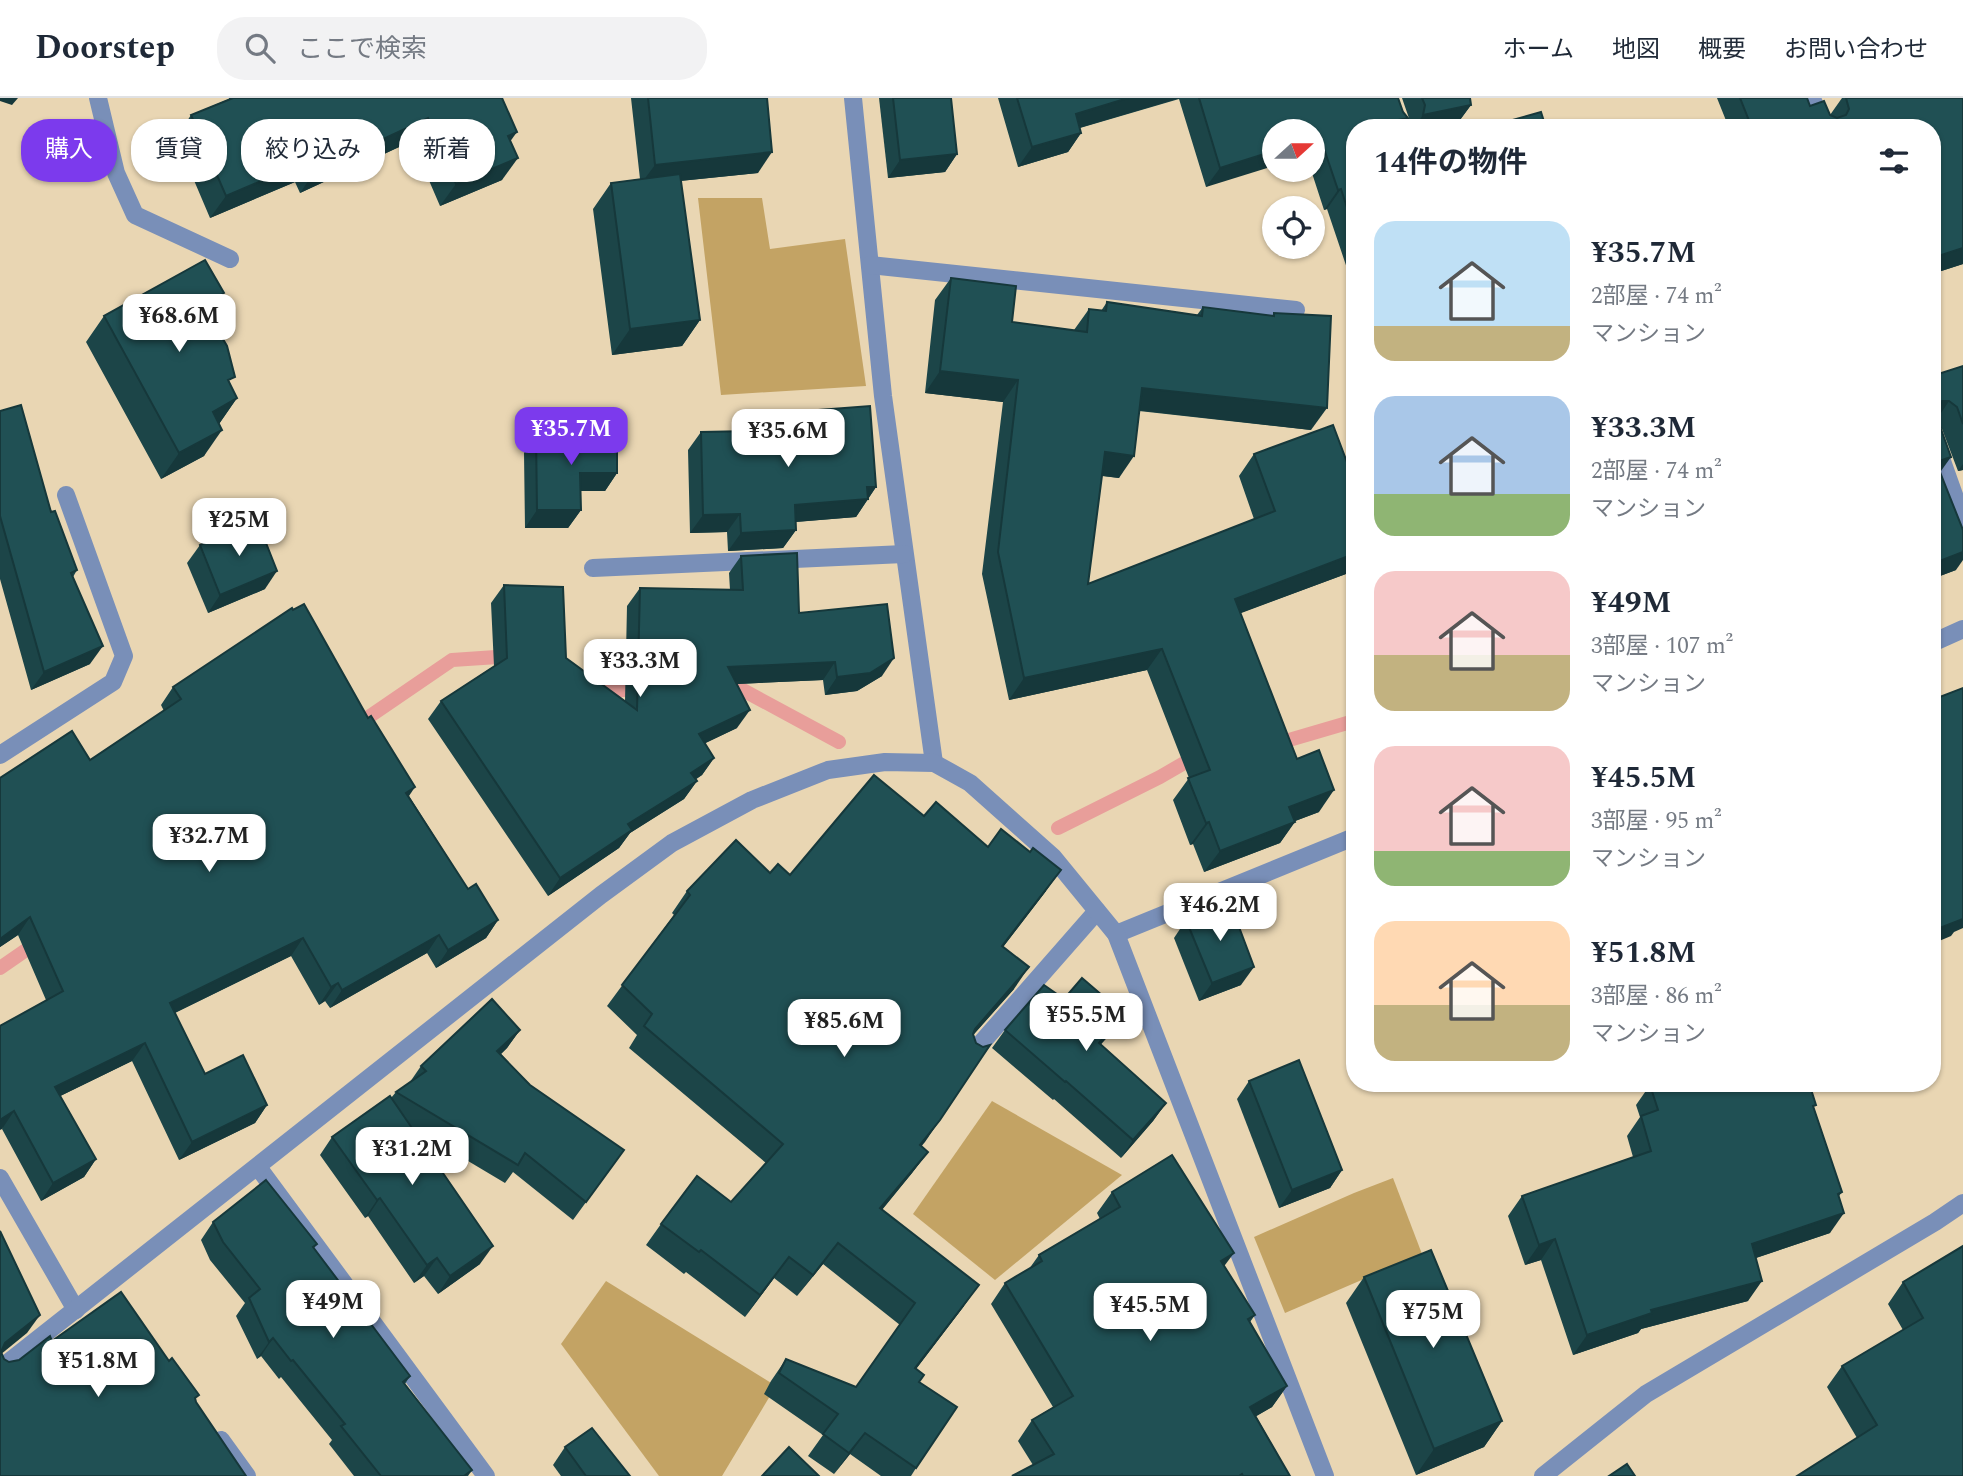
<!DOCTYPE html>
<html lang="ja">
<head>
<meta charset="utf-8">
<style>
  :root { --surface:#fff; --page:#f2f2f3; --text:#1f2937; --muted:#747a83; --line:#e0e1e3; --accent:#7c3aed }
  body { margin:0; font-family:Spectral,"Noto Sans JP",serif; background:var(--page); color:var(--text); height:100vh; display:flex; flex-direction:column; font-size:26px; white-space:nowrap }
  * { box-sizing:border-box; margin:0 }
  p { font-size:23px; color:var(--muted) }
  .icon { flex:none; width:38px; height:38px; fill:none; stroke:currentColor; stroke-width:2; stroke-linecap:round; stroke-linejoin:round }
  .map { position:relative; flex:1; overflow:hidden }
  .details { position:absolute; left:1346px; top:21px; width:595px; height:973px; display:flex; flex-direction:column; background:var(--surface); border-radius:28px; box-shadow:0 2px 5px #0004 }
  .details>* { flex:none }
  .top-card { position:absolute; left:21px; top:21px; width:665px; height:63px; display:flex; gap:14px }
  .needle { width:46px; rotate:69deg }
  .fabs { position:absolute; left:1262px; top:21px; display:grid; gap:14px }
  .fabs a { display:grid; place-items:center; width:63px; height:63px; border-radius:50%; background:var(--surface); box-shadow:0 2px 5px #0004; font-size:35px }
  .price { position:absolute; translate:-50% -60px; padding:0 16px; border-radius:14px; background:#fff; color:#222; font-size:23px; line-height:46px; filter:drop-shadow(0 2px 4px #0008) }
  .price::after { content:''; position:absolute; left:50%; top:42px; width:21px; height:16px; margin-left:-10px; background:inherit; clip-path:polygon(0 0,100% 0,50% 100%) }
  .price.active { background:var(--accent); color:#fff }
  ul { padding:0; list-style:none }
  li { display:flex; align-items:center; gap:21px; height:175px; padding:0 28px }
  li span { display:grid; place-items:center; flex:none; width:196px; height:140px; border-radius:21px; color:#555 }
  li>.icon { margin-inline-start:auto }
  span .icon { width:84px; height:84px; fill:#fffc; stroke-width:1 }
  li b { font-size:30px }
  h2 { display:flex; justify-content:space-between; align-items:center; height:84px; padding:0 28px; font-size:30px }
  .tag { padding:0 24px; border-radius:28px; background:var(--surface); box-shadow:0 2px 5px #0004; font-size:24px; line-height:63px }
  .tag.active { background:var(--accent); color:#fff }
  header { display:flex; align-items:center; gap:42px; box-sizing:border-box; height:98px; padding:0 35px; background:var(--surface); border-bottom:2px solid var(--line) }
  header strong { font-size:33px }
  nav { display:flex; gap:38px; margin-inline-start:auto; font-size:24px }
  .search { width:490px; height:63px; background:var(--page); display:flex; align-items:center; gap:18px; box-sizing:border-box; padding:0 24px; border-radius:28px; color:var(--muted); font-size:26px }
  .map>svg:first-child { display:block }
  .green { fill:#c3a364 }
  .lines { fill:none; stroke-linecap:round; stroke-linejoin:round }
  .stream { stroke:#e89e9a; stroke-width:14 }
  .minor { stroke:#798fb8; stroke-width:18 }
  .wall { fill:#1c4548 }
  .shaded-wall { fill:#16383b }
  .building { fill:#205054; stroke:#16383b; stroke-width:2 }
</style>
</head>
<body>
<header>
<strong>Doorstep</strong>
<div class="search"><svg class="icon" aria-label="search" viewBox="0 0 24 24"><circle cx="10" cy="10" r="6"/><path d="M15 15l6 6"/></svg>ここで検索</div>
<nav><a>ホーム</a><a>地図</a><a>概要</a><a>お問い合わせ</a></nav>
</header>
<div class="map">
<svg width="1963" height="1378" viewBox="0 0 1963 1378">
  <rect width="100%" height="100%" fill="#e9d6b3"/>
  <!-- green -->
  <g class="green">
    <polygon points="698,100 762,100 770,151 845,141 866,288 721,297"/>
    <polygon points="992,1003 1122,1077 995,1182 913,1116"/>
    <polygon points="1393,1080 1422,1156 1285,1215 1254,1139 1354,1095"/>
    <polygon points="606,1183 776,1288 722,1378 659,1378 561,1246"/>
  </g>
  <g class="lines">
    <!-- stream -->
    <g class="stream">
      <polyline points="593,584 613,593 644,590"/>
      <polyline points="723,584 728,584 839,644"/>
      <polyline points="354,629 452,562 512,558"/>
      <polyline points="1272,647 1354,623"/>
      <polyline points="1058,730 1160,679 1198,657"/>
      <polyline points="0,870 39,843"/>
    </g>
    <!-- minor -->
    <g class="minor">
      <polyline points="98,0 116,75 135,117 230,161"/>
      <polyline points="853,0 883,298 934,665"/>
      <polyline points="1812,0 1823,30"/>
      <polyline points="870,167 1296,212"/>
      <polyline points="1932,335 1963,422"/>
      <polyline points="593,470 904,456"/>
      <polyline points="1932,545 1963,531"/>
      <polyline points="0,657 113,584 124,558 66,397"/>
      <polyline points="1116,836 1354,739"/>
      <polyline points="969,959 1097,813"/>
      <polyline points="258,1069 486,1378"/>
      <polyline points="0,1080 76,1212"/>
      <polyline points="0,1271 601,797 672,745 752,702 828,672 885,664 934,665 970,685 1053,759 1116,836 1325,1378"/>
      <polyline points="221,1342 247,1378"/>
      <polyline points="1543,1378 1646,1296 1935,1124 1963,1105"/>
    </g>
  </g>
  <!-- wall -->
  <g class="wall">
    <polygon points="229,0 502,0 510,43 502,82 440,108 412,43 300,95 295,84 210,120 176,40 191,17 229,1"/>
    <polygon points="631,0 767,0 758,75 680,83 700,222 682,248 612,257 593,111 611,85 640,81"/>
    <polygon points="879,0 951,0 957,56 945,74 888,80"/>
    <polygon points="998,0 1398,0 1354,30 1354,191 1327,111 1324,112 1311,72 1312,72 1312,33 1206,89 1179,1 1080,30 1081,35 1068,54 1018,69"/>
    <polygon points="1402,0 1470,0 1471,7 1457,26 1440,30 1410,30 1411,26"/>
    <polygon points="1717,0 1807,0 1810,8 1830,17 1842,0 1963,0 1963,166 1932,176 1932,30 1729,30"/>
    <polygon points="951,180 1012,224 1074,232 1089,211 1101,213 1107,204 1197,217 1203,209 1272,218 1274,215 1311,332 1139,313 1119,380 1102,378 1088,486 1254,421 1239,378 1254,356 1354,383 1354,473 1240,515 1297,661 1319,714 1295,723 1280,745 1204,774 1193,746 1190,747 1173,702 1189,680 1147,572 1009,602 982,476 1003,304 925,295 935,202"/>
    <polygon points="209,217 230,286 237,300 219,326 204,358 161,381 86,244 104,218"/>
    <polygon points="1963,268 1963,372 1958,373 1942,331 1940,329 1940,374 1956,472 1932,481 1932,278"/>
    <polygon points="0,313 51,414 77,472 73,479 90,566 31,592 0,481"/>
    <polygon points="806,313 876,389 856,419 796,424 796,432 783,450 728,453 727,434 690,435 688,352 701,334 793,332"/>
    <polygon points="536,337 617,375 605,393 580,393 581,412 568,430 525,430 524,355"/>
    <polygon points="200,447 265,491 208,515 187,465"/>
    <polygon points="741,458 799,515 882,578 857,593 825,597 823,582 736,586 737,630 705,645 714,660 702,677 695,682 697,683 684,701 630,735 619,750 548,798 428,621 441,603 494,568 491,505 504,487 566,560 625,603 627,508 640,490 730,492 729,475"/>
    <polygon points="173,589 409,698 468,791 498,822 486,840 436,870 427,855 330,910 325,903 319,907 291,858 175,915 205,976 267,1007 255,1025 179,1062 132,963 60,998 96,1061 84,1079 41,1103 2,1031 46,902 18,837 0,849 0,680 90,662 164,613 161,607"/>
    <polygon points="924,718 988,749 1046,793 1003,849 1014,891 973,937 940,1022 921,1048 928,1054 912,1075 882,1112 964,1208 916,1271 919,1284 916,1370 911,1378 881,1378 850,1356 834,1376 808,1358 823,1337 764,1296 771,1283 786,1261 856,1289 900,1227 823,1166 797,1198 774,1180 745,1219 686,1174 684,1176 646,1147 661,1126 731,1104 766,1065 629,950 637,937 607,908 674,817 672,815 687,793 770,775 790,777"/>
    <polygon points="1186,822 1241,887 1199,903 1174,840"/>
    <polygon points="1064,901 1112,934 1100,947 1166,1005 1153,1023 1121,1060 1054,1001 1053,1002 992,950 1005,932"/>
    <polygon points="520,932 507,950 501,956 530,987 624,1052 573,1122 513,1074 505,1085 411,1029 480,1166 438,1196 424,1178 414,1185 368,1118 365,1120 320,1057 332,1039 391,1000 396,994 410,984 421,968"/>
    <polygon points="1249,983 1342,1072 1330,1090 1279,1110 1237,1001"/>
    <polygon points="1650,987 1814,1010 1842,1094 1839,1098 1830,1135 1756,1160 1748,1203 1641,1231 1638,1235 1573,1257 1541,1162 1525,1167 1508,1118 1522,1098 1633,1059 1627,1038 1640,1019 1636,1007"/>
    <polygon points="1112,1094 1224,1169 1255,1217 1250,1224 1287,1288 1272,1309 1256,1318 1290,1378 1012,1378 1033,1367 1018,1343 1032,1322 1053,1309 991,1206 1005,1185 1029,1171 1039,1157 1100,1121 1097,1115"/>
    <polygon points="213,1124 317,1146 314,1150 410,1278 405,1286 472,1372 468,1378 354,1378 329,1346 332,1342 281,1279 279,1281 261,1258 257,1261 236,1218 245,1205 210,1162 201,1142"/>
    <polygon points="1963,1148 1963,1378 1857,1340 1827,1289 1842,1268 1903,1232 1888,1206 1903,1184"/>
    <polygon points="1364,1179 1502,1323 1484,1349 1416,1377 1346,1205"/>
    <polygon points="565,1349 630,1378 561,1378 553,1367"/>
  </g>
  <!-- shaded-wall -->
  <g class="shaded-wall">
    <polygon points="0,0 18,0 12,7 0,3"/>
    <polygon points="1128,0 1180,0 1062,35 1076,16"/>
    <polygon points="1471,7 1457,26 1440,30 1414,30 1423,17"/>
    <polygon points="428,20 412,43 300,95 315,73"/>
    <polygon points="1408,20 1401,30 1385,30 1389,24"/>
    <polygon points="517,34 501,56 508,38"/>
    <polygon points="1081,35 1068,54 1018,69 1032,49"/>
    <polygon points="1320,39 1312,50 1312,41"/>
    <polygon points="1274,53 1274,68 1206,89 1220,70"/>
    <polygon points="772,54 758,75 640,87 655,67"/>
    <polygon points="957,56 945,74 888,80 900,62"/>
    <polygon points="518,60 502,82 440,108 456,86"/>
    <polygon points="310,62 295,84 210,120 226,98"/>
    <polygon points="1341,91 1327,111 1324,112 1338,92"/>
    <polygon points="1963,150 1963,166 1932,176 1932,160"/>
    <polygon points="224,195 206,221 203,207"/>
    <polygon points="700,222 682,248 612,257 630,231"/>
    <polygon points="940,273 1018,282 1003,304 925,295"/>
    <polygon points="1142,290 1327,310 1311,332 1127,311"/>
    <polygon points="237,300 219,326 213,314"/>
    <polygon points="1942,303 1949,303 1935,324 1932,317"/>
    <polygon points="222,332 204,358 161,381 179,355"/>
    <polygon points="1105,354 1134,358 1119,380 1089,376"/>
    <polygon points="1951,359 1936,380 1936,364"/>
    <polygon points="1963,366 1963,372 1958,373"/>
    <polygon points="580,375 617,375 605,393 568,393"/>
    <polygon points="867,389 876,389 856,419 782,425 795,407"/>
    <polygon points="537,412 581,412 568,430 525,430"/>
    <polygon points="740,416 727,434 690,435 703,417"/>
    <polygon points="796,432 783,450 728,453 741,435"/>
    <polygon points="1963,454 1963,462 1956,472 1932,481 1932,466"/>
    <polygon points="1354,456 1354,473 1220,523 1235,501"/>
    <polygon points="277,473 265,491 208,515 220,497"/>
    <polygon points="103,548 90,566 31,592 44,574"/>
    <polygon points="1162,551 1147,572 1009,602 1024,580"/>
    <polygon points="894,560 882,578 857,593 825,597 837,579"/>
    <polygon points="835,564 823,582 716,587 728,569"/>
    <polygon points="750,612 737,630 687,654 699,636"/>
    <polygon points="714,660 702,677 678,692 691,675"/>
    <polygon points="697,683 684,701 630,735 619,750 548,798 560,780 628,726"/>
    <polygon points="415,689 403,707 406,695"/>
    <polygon points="1334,692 1319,714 1274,731 1289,709"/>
    <polygon points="1209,724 1193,746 1190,747 1206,725"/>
    <polygon points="1295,724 1280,745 1204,774 1220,753"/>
    <polygon points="1061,772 1046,793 987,870 1002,848"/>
    <polygon points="1963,818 1963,830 1954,834 1951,838 1932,846 1932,833"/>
    <polygon points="30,819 18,837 0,849 0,841"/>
    <polygon points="498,822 486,840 436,870 448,852"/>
    <polygon points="439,837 427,855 330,910 342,892"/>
    <polygon points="303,840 291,858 158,923 170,905"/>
    <polygon points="1029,869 1014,891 960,952 975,931"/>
    <polygon points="1254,869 1241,887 1199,903 1212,885"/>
    <polygon points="338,885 325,903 319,907 331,889"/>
    <polygon points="1124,916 1112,934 1086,963 1099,945"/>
    <polygon points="520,932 507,950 485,971 497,953"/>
    <polygon points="145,945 132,963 42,1007 55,989"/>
    <polygon points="1166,1005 1153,1023 1121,1060 1133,1042"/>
    <polygon points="267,1007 255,1025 179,1062 192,1044"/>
    <polygon points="14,1013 2,1031 0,1032 0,1022"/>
    <polygon points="940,1022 925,1044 905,1068 920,1047"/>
    <polygon points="928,1054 912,1075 865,1132 880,1110"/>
    <polygon points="96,1061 84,1079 41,1103 53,1085"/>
    <polygon points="1342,1072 1330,1090 1279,1110 1292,1092"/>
    <polygon points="380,1100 368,1118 365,1120 377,1102"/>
    <polygon points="1844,1115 1830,1135 1738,1166 1752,1146"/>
    <polygon points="1555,1141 1541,1162 1525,1167 1539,1147"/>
    <polygon points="838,1145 823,1166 797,1198 813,1177"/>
    <polygon points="493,1148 480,1166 438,1196 450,1178"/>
    <polygon points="1234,1155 1219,1175 1221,1163"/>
    <polygon points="789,1159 774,1180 745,1219 760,1197"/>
    <polygon points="437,1160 424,1178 414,1185 427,1167"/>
    <polygon points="1762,1183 1748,1203 1641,1231 1638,1235 1573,1257 1587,1237 1651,1212"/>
    <polygon points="979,1187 964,1208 900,1292 915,1270"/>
    <polygon points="40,1217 27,1235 0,1257 5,1245"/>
    <polygon points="273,1240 261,1258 257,1261 269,1244"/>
    <polygon points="1287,1288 1272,1309 1236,1330 1250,1309"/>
    <polygon points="1502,1323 1484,1349 1416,1377 1434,1351"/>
    <polygon points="865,1335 850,1356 834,1376 849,1355"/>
  </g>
  <!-- building -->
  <g class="building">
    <polygon points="233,0 502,0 517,34 508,38 518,60 456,86 428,20 315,73 310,62 226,98 191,17"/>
    <polygon points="648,0 767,0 772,54 655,67"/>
    <polygon points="893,0 951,0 957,56 900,62"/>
    <polygon points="1017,0 1128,0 1076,16 1081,35 1032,49"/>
    <polygon points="1199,0 1398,0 1403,14 1408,20 1389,24 1391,30 1354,30 1354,131 1341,91 1338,92 1320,39 1312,41 1312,33 1274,33 1274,53 1220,70"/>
    <polygon points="1422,0 1470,0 1471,7 1423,17 1425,7"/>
    <polygon points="1740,0 1807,0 1810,8 1824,3 1830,17 1837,20 1846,17 1849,11 1846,0 1963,0 1963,150 1932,160 1932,30 1752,30"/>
    <polygon points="1541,14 1546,30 1487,30 1487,29"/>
    <polygon points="680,76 700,222 630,231 611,85"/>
    <polygon points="205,162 224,195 203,207 227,248 235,279 228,282 237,300 213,314 222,332 179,355 104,218"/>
    <polygon points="951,180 1016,188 1012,224 1087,234 1089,211 1106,213 1107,204 1202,218 1203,209 1274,218 1274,215 1331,218 1327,310 1142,290 1134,358 1105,354 1088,486 1275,413 1254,356 1333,327 1354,383 1354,456 1235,501 1297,661 1319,652 1334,692 1289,709 1295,724 1220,753 1209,724 1206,725 1188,680 1210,672 1162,551 1024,580 998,454 1018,282 940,273"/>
    <polygon points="1963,268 1963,326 1957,309 1949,303 1942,303 1936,311 1936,317 1951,359 1936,364 1963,432 1963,454 1932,466 1932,278"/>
    <polygon points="21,307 51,414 55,413 77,472 71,475 103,548 44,574 0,418 0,313"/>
    <polygon points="870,308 876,389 867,389 868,401 795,407 796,432 741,435 740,416 703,417 701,334 808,332 806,313"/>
    <polygon points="617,336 617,375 580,375 581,412 537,412 536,337"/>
    <polygon points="257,422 277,473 220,497 200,447"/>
    <polygon points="797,455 799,515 887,506 894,560 870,575 837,579 835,564 728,569 750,612 699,636 714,660 691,675 697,683 628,726 632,732 560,780 441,603 507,560 504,487 563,489 566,560 637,612 640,490 743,492 741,458"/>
    <polygon points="304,506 368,620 371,618 415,689 406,695 468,791 476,786 498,822 448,852 439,837 342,892 338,885 331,889 303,840 170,905 205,976 243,957 267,1007 192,1044 145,945 55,989 96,1061 53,1085 14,1013 0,1022 0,928 63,893 30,819 0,841 0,680 72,633 90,662 181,601 173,589 292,510 293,512"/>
    <polygon points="1963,590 1963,821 1932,833 1932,602"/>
    <polygon points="874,677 924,718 936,704 988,749 1001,731 1030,754 1033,750 1061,772 1002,848 1029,869 975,931 973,936 976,945 983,949 990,947 940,1022 920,1047 928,1054 880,1110 979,1187 915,1270 924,1277 919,1284 957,1309 916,1370 865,1335 849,1355 823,1336 838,1316 779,1275 786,1261 856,1289 915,1205 838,1145 813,1177 789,1159 760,1197 701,1152 699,1154 661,1126 697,1078 731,1104 783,1046 644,928 652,916 622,887 690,797 687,793 736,742 770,775 778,766 790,777"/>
    <polygon points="1230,805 1254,869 1212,885 1186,822"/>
    <polygon points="1082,880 1124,916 1099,945 1166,1005 1133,1042 1066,983 1065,984 1005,932 1044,887 1064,901"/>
    <polygon points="492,901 520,932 497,953 530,987 624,1052 586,1104 525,1055 518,1067 396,994 426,973 421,968"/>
    <polygon points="1299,962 1342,1072 1292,1092 1249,983"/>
    <polygon points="1654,985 1809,985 1816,1007 1813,1008 1842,1094 1838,1096 1844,1115 1752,1146 1762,1183 1651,1212 1652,1215 1587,1237 1555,1141 1539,1147 1522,1098 1651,1053 1641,1018 1658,1012 1650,987"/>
    <polygon points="390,998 493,1148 450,1178 437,1160 427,1167 380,1100 377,1102 332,1039"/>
    <polygon points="1172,1057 1234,1155 1221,1163 1255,1217 1248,1221 1287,1288 1250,1309 1290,1378 1243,1378 1242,1376 1239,1378 1012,1378 1054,1356 1032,1322 1073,1298 1005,1185 1042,1163 1039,1157 1120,1109 1112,1094"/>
    <polygon points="266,1082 317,1146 313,1149 410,1278 403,1284 472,1372 464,1378 381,1378 341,1328 345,1326 293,1262 291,1263 273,1240 269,1244 249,1200 260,1191 223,1144 213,1124"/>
    <polygon points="0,1133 40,1217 5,1245 1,1254 4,1261 9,1264 19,1262 50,1238 52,1243 121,1194 169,1263 172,1260 199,1297 195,1300 196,1304 246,1378 0,1378"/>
    <polygon points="1963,1148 1963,1378 1797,1378 1877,1327 1842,1268 1923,1220 1903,1184"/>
    <polygon points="1431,1152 1502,1323 1434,1351 1364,1179"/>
    <polygon points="592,1330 630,1378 586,1378 565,1349"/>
    <polygon points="789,1349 819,1378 762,1378"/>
    <polygon points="1627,1366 1635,1378 1609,1378"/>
  </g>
</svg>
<div class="fabs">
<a><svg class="needle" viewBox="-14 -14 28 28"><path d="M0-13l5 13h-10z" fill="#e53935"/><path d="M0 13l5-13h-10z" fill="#747a83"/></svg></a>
<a><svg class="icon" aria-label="locate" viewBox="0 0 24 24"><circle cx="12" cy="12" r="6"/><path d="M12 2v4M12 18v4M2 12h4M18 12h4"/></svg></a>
</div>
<b class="price" style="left:179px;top:256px">¥68.6M</b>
<b class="price active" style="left:571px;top:369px">¥35.7M</b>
<b class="price" style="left:788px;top:371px">¥35.6M</b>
<b class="price" style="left:239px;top:460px">¥25M</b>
<b class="price" style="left:640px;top:601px">¥33.3M</b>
<b class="price" style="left:209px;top:776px">¥32.7M</b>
<b class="price" style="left:1220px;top:845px">¥46.2M</b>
<b class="price" style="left:1086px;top:955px">¥55.5M</b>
<b class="price" style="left:844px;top:961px">¥85.6M</b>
<b class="price" style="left:412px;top:1089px">¥31.2M</b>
<b class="price" style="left:333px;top:1242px">¥49M</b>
<b class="price" style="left:1150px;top:1245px">¥45.5M</b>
<b class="price" style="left:1433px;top:1252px">¥75M</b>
<b class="price" style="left:98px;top:1301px">¥51.8M</b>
<div class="top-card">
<a class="tag active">購入</a>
<a class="tag">賃貸</a>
<a class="tag">絞り込み</a>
<a class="tag">新着</a>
</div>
<section class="details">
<h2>14件の物件<svg class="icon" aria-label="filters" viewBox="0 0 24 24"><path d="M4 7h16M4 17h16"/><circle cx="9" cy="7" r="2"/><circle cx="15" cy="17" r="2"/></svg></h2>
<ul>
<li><span style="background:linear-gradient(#bfe0f5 75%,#c2b280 0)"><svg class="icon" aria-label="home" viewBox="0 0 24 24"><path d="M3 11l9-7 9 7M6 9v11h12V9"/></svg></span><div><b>¥35.7M</b><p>2部屋 · 74 m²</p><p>マンション</p></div></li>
<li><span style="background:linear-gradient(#a9c7e8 70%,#8fb573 0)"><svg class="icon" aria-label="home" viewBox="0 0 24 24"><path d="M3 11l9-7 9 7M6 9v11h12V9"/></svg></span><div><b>¥33.3M</b><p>2部屋 · 74 m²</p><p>マンション</p></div></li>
<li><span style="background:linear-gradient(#f6c9c9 60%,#c2b280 0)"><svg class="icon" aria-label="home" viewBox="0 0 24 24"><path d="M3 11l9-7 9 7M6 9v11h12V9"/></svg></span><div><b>¥49M</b><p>3部屋 · 107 m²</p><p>マンション</p></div></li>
<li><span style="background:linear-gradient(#f6c9c9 75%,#8fb573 0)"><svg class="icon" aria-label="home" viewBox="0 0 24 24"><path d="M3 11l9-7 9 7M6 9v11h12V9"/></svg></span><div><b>¥45.5M</b><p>3部屋 · 95 m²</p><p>マンション</p></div></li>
<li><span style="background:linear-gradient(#ffd9b3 60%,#c2b280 0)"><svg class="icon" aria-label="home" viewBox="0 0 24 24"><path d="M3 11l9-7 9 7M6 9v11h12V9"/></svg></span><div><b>¥51.8M</b><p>3部屋 · 86 m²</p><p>マンション</p></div></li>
</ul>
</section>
</div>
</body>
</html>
